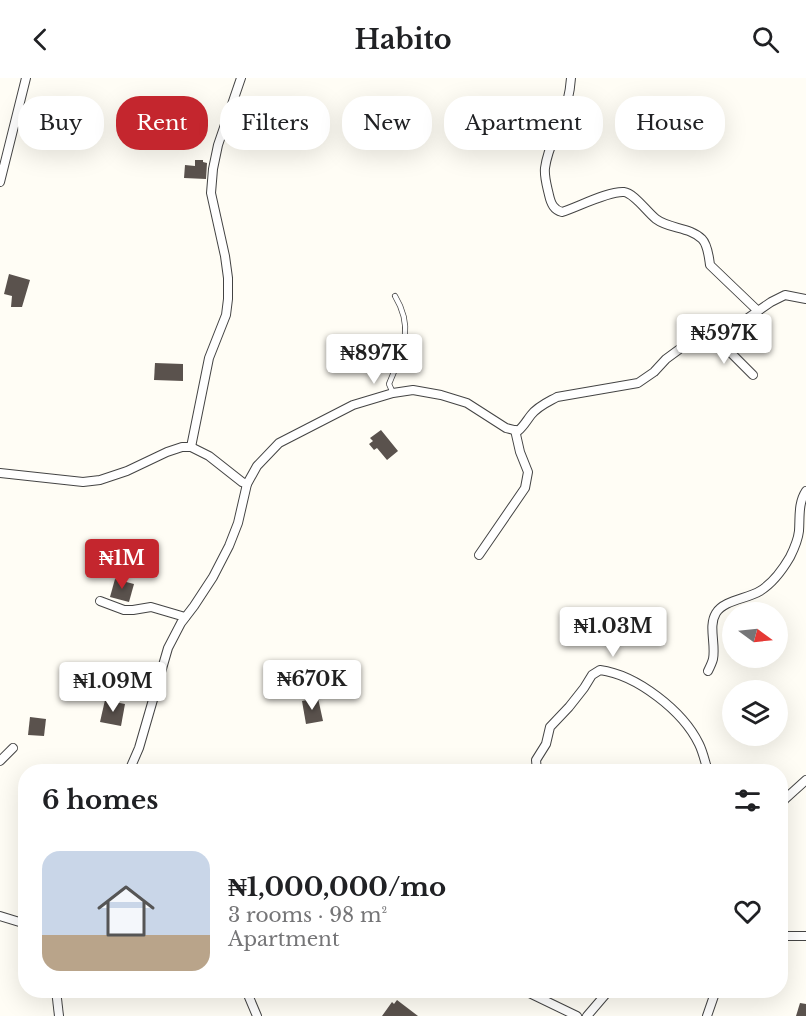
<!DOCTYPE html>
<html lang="en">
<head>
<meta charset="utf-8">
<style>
  :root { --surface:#fff; --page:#f2f2f2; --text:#202124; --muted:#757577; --accent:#c4262e }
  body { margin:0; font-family:"Libre Baskerville",serif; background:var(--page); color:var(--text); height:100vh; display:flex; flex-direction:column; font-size:22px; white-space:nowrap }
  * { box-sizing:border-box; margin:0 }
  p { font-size:20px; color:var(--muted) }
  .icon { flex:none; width:33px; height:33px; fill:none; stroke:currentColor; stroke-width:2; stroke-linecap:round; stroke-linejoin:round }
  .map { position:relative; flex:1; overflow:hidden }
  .drawer { position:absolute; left:18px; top:686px; width:770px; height:234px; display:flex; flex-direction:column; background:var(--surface); border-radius:24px; box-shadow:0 6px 24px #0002 }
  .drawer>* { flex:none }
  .banner { position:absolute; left:18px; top:18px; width:771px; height:54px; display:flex; gap:12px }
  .needle { width:39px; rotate:105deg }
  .buttons { position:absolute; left:722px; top:524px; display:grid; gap:12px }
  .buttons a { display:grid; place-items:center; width:66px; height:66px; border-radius:50%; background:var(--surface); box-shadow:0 6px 24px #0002; font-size:30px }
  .price { position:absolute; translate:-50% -51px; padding:0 14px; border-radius:6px; background:#fff; color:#222; font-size:20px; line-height:39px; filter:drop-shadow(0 2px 3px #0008) }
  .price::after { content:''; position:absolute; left:50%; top:36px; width:18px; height:14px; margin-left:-9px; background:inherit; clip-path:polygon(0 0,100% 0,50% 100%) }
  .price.active { background:var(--accent); color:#fff }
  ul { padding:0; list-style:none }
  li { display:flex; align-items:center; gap:18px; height:150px; padding:0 24px }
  li span { display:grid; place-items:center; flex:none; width:168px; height:120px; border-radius:18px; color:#555 }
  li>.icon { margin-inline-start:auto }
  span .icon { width:72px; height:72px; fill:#fffc; stroke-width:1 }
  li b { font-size:26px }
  h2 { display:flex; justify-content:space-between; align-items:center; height:72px; padding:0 24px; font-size:26px }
  .pill { padding:0 21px; border-radius:24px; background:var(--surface); box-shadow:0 6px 24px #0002; font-size:21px; line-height:54px }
  .pill.active { background:var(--accent); color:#fff }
  header { display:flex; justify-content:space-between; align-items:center; height:78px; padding:0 24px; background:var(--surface); font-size:27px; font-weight:800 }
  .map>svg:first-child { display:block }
  .building { fill:#5a524d }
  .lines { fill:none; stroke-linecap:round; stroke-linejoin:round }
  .lane-casing { stroke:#444; stroke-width:6 }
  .street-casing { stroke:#444; stroke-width:10 }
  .lane { stroke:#fff; stroke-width:4.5 }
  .street { stroke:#fff; stroke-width:8 }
</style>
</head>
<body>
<header><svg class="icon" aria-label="back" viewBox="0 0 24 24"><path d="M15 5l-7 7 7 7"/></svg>Habito<svg class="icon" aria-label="search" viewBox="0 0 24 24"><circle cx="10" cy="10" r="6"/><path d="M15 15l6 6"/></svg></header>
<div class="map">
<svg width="806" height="938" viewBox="0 0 806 938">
  <rect width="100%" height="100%" fill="#fffdf5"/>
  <!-- building -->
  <g class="building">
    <polygon points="629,34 641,39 639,44 652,50 646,63 621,51"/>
    <polygon points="195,82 203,82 203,84 207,85 206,101 184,100 185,87 195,88"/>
    <polygon points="9,196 30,202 22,229 11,229 12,218 4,216"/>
    <polygon points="155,285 183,286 183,303 154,302"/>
    <polygon points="381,352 398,373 387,382 377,370 374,372 369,366 373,363 370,360"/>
    <polygon points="115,501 134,506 129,524 110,519"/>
    <polygon points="318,620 323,643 306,646 302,623"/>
    <polygon points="105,622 125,626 121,648 100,644"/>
    <polygon points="30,639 46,641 44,658 28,657"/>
    <polygon points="397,922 418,938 382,938 392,924 394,926"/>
    <polygon points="800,925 806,926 806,938 796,938"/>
  </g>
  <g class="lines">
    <!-- lane casing -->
    <g class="lane-casing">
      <path id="lane" d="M393 315 389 306C402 274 415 251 395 218"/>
    </g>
    <!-- street casing -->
    <g class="street-casing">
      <g id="street">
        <path d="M571 0C570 15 566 31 560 45 554 60 547 74 545 90 544 99 547 108 549 117 551 126 554 132 562 134 578 129 608 113 624 114 634 115 647 134 656 141 669 151 690 149 702 161 708 167 709 180 710 187L758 233"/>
        <polyline points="0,104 26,0"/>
        <polyline points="714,258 753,297"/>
        <polyline points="191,369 209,280 226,237 228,221 228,200 225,178 211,115 213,91 218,67 241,0"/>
        <polyline points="0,395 83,404 100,402 127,393 167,374 182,369 191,369 209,378 242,404 247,406"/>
        <polyline points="479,477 525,410 528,394 520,374 515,352"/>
        <polyline points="100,523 124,532 133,532 151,529 185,539"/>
        <path d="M708 593C710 589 712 585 713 581 716 566 708 548 716 535 724 522 747 521 760 513 773 505 783 491 790 479 794 471 798 462 799 453 800 439 798 425 806 413"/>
        <polyline points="119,600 156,612"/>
        <polyline points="0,683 13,670"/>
        <path d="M129 693 139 670 168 570 181 545 194 528 213 499 229 468 238 445 247 406 257 388 279 365 353 327 393 315 413 312 441 317 467 325 506 350 518 353C524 348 527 342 531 337 538 328 548 324 557 319L638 305 654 294 666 281 681 270 732 251 771 224 785 217 806 221"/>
        <path d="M537 693 536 682 546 666 550 649 569 629 584 610 592 597 600 592C637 597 683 633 699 666 703 674 705 684 708 693"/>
        <polyline points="780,728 785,721 806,702"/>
        <polyline points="0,838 26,846"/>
        <polyline points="780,858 806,858"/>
        <polyline points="56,912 59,938"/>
        <polyline points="246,912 257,938"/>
        <polyline points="523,912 577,938"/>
        <polyline points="587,938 605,917 612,912"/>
        <polyline points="707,938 716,912"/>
      </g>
    </g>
    <!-- lane -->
    <use href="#lane" class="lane"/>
    <!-- street -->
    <use href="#street" class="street"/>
  </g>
</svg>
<div class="buttons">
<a><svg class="needle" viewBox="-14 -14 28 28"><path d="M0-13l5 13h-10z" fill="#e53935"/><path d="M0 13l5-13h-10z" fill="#757577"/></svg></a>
<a><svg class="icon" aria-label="layers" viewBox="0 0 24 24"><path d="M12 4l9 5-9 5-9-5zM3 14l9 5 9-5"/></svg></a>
</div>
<b class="price" style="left:724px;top:287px">₦597K</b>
<b class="price" style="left:374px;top:307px">₦897K</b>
<b class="price active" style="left:122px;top:512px">₦1M</b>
<b class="price" style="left:613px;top:580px">₦1.03M</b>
<b class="price" style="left:312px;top:633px">₦670K</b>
<b class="price" style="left:113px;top:635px">₦1.09M</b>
<div class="banner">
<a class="pill">Buy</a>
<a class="pill active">Rent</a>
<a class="pill">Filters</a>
<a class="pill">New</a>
<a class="pill">Apartment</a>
<a class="pill">House</a>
</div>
<section class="drawer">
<h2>6 homes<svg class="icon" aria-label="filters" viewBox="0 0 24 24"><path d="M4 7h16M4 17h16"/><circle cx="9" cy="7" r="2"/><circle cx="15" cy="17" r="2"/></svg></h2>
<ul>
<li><span style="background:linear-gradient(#c9d6e8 70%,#b9a48a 0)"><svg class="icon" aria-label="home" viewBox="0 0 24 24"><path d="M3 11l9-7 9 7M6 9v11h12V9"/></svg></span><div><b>₦1,000,000/mo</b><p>3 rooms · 98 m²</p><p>Apartment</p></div><svg class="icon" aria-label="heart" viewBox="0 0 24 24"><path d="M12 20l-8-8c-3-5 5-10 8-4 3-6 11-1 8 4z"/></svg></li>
</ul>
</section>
</div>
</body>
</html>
